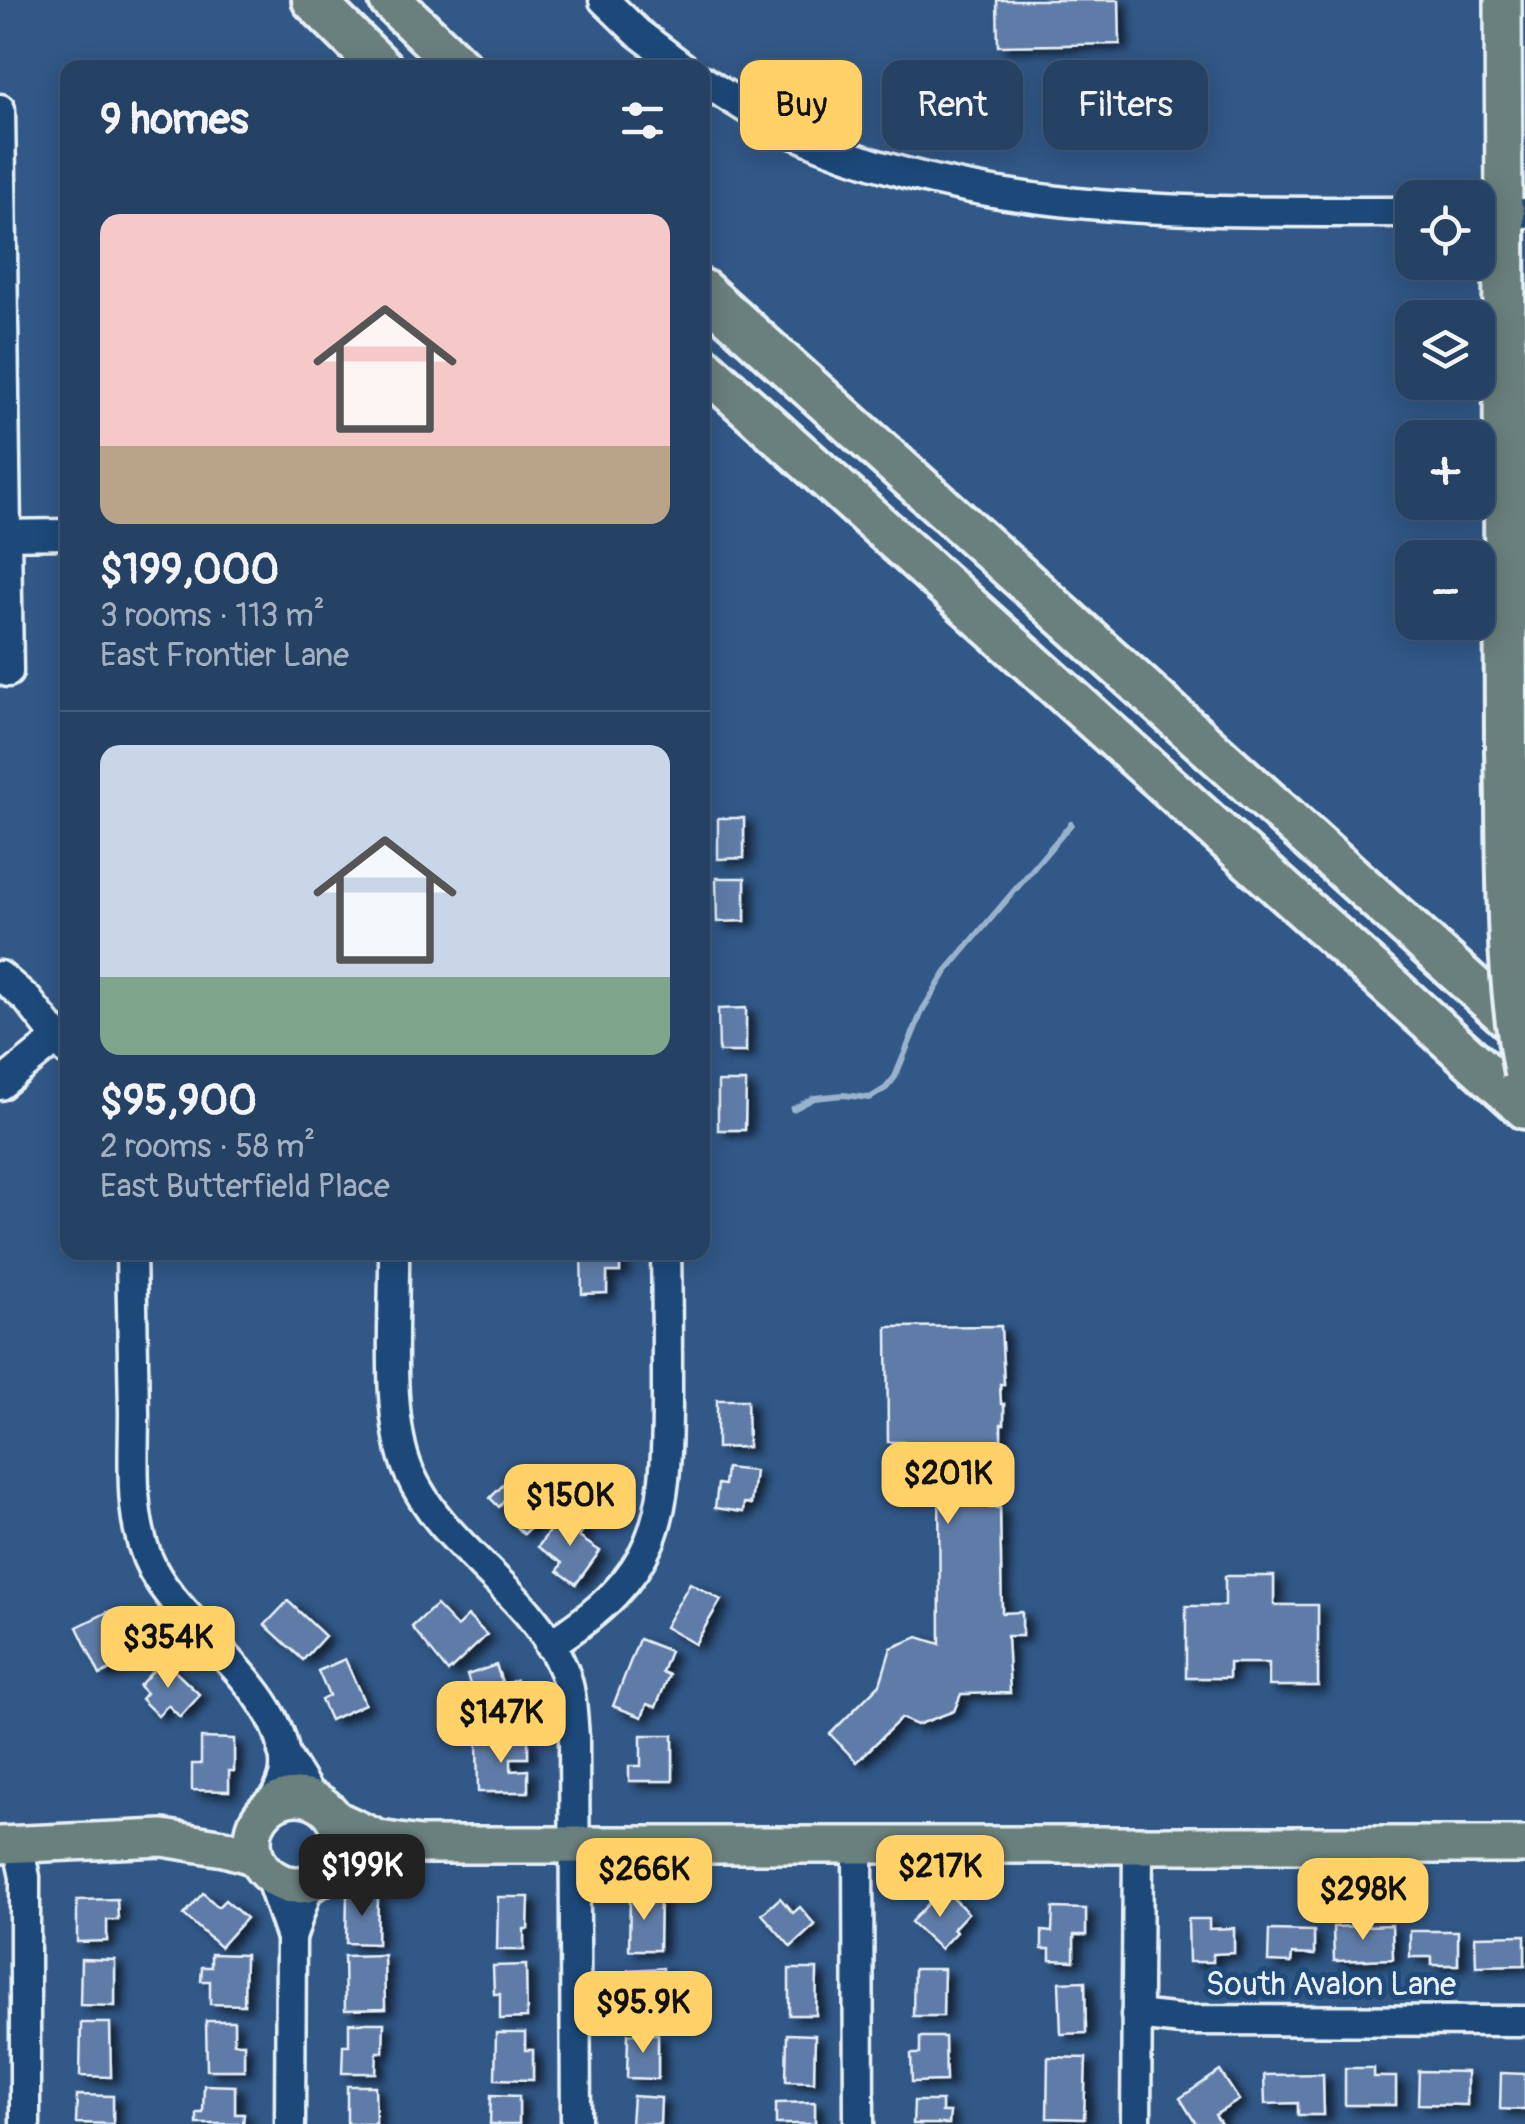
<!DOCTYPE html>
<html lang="en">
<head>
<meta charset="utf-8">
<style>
  :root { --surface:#254265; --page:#314d6e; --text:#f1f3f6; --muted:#a3b0bf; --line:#425b79; --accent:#ffd166 }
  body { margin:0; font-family:Pangolin,sans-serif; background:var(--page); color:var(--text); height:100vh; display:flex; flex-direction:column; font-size:38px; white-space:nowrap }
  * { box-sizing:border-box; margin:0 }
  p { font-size:32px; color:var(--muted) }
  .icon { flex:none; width:55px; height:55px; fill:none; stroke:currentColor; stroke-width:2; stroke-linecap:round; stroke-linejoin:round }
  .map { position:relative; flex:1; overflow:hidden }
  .sheet { position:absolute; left:60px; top:60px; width:650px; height:1200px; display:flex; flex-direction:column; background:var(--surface); border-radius:20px; box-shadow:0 5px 25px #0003,0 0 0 2px var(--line) }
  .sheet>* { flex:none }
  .banner { position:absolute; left:740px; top:60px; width:635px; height:90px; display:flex; gap:20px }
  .tools { position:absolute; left:1395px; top:180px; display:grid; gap:20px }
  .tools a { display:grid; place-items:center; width:100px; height:100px; border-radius:20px; background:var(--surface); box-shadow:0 5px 25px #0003,0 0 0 2px var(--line); font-size:50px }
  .price { position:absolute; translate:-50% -85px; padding:0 22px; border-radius:20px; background:var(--accent); color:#111; font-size:32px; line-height:65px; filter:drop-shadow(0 2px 5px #0008) }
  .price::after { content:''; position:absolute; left:50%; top:60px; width:30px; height:22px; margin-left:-15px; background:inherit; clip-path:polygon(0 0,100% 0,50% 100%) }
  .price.active { background:#222; color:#fff }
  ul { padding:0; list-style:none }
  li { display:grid; align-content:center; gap:20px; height:530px; padding:0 40px }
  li+li { border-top:2px solid var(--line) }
  li span { display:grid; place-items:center; height:310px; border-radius:20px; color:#555 }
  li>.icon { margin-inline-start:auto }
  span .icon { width:180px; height:180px; fill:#fffc; stroke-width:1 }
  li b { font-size:42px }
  h2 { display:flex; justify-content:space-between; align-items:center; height:120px; padding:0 40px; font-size:42px }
  .chip { padding:0 35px; border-radius:20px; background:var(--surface); box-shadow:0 5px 25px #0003,0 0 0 2px var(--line); font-size:35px; line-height:90px }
  .chip.active { background:var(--accent); color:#111 }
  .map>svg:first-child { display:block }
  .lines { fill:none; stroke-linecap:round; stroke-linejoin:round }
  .stream { stroke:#99b3cd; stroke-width:6 }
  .building { fill:#5f7ba8; stroke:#e8f1f8; stroke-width:2.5; filter:url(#shadow) }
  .minor-casing { stroke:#e8f1f8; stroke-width:35 }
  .major-casing { stroke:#e8f1f8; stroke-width:42 }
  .highway-casing { stroke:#e8f1f8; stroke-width:48 }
  .minor { stroke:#1f4a7a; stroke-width:28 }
  .major { stroke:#6a807d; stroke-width:35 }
  .highway { stroke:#6a807d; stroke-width:40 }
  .highway-bridge-casing { stroke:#e8f1f8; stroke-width:48; stroke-linecap:butt }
  .highway-bridge { stroke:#6a807d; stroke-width:40 }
  .labels { text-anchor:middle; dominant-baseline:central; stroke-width:10; stroke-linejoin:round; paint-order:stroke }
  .street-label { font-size:32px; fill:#e8f1f8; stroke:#1f4a7a }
</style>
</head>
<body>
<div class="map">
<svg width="1525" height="2124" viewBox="0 0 1525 2124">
  <defs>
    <filter id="shadow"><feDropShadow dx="8" dy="5" stdDeviation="5" flood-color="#0009"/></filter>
  </defs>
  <rect width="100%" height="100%" fill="#315887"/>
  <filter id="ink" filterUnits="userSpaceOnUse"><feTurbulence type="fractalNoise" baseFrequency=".01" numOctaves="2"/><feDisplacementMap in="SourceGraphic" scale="20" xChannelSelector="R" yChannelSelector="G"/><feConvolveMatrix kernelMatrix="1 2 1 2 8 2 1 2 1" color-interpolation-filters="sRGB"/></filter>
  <g filter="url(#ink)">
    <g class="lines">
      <!-- stream -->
      <polyline class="stream" points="793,1109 814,1098 843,1095 870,1098 886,1088 895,1077 923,1009 948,969 1071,824"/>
    </g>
    <!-- building -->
    <g class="building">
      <polygon points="997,0 1119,0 1120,44 998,46"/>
      <polygon points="718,818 744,818 744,858 718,859"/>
      <polygon points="716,878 745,878 745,921 717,922"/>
      <polygon points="746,1008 746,1052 719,1052 718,1009"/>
      <polygon points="718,1082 746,1082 745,1130 718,1130"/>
      <polygon points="581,1252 620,1252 620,1272 607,1272 607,1293 582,1294"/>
      <polygon points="1001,1326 1004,1384 1000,1384 1001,1404 1004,1404 1004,1424 1001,1424 1001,1477 990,1479 994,1494 990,1508 1000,1508 1002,1613 1022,1612 1022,1636 1007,1636 1010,1693 961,1694 954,1711 917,1725 901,1718 857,1762 830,1734 880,1684 891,1648 918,1637 940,1644 939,1477 924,1478 923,1442 888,1442 887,1327"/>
      <polygon points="717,1400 747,1400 748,1447 717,1448"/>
      <polygon points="523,1465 558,1501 524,1534 508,1518 521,1506 517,1501 511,1507 505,1500 499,1507 490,1498"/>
      <polygon points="726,1468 755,1471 751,1504 744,1503 743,1512 715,1508 718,1484 724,1485"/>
      <polygon points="572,1517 586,1526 579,1537 600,1551 576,1584 558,1571 562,1563 538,1547 556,1521 565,1527"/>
      <polygon points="1225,1576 1274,1576 1274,1605 1318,1605 1318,1686 1269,1686 1269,1663 1229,1663 1229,1678 1186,1678 1186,1606 1225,1606"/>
      <polygon points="690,1583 721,1600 695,1644 665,1627"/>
      <polygon points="288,1601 325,1636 303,1660 265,1625"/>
      <polygon points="436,1605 457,1627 468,1616 487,1635 448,1672 412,1627"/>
      <polygon points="110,1611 121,1635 136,1628 148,1651 100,1675 77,1627"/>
      <polygon points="639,1639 670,1651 662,1672 669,1675 656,1707 647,1704 642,1717 613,1706"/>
      <polygon points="345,1659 365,1704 330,1720 321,1700 329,1696 318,1671"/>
      <polygon points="163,1660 200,1695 180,1717 168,1705 158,1716 141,1699 146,1693 139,1686"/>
      <polygon points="496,1665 503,1685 516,1680 523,1702 515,1705 520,1720 508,1724 506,1717 483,1724 467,1675"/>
      <polygon points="641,1735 673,1735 673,1781 629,1781 629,1766 641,1766"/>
      <polygon points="201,1738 234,1739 234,1771 229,1771 229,1791 192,1790 192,1764 201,1764"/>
      <polygon points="477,1740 528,1740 528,1758 511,1758 511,1771 528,1770 528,1792 478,1792"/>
      <polygon points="203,1893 218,1907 225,1900 246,1918 220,1947 184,1915"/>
      <polygon points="949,1894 968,1913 953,1929 956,1932 940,1949 911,1922 932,1900 937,1906"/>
      <polygon points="347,1895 378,1895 377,1944 346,1943"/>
      <polygon points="630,1896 660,1896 659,1950 629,1950"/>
      <polygon points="498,1897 529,1897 528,1929 524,1929 524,1950 497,1950"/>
      <polygon points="780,1898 793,1913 800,1907 815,1925 791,1947 762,1914"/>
      <polygon points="117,1899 118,1920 107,1920 107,1941 77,1942 77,1900"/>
      <polygon points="1053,1908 1086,1909 1086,1935 1074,1935 1074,1961 1050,1960 1050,1949 1042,1949 1042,1931 1052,1932"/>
      <polygon points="1188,1919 1209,1919 1209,1929 1234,1928 1234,1953 1213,1954 1213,1962 1189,1962"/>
      <polygon points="1392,1925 1393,1959 1334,1961 1333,1927"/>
      <polygon points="1269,1930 1314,1931 1314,1955 1292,1954 1291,1963 1268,1962"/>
      <polygon points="1410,1931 1458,1931 1458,1965 1432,1965 1432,1957 1410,1957"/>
      <polygon points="1525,1935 1525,1965 1476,1966 1475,1936"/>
      <polygon points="211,1954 245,1955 244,2005 210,2004 210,1981 201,1981 202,1967 211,1967"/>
      <polygon points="384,1955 385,2009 345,2010 344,1956"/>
      <polygon points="81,1959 115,1960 115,2006 80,2005"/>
      <polygon points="526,1965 527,2018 500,2019 500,1994 494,1994 493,1966"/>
      <polygon points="663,1968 665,2014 637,2015 636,1997 629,1997 628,1970"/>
      <polygon points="789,1969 817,1969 816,2015 789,2015"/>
      <polygon points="914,1969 944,1969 943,2016 913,2016"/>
      <polygon points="1085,1981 1086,2033 1061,2034 1059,1982"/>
      <polygon points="206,2021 234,2021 234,2043 244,2043 244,2070 207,2070"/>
      <polygon points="81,2023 110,2023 111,2077 80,2076"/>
      <polygon points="349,2023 384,2023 383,2052 377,2052 376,2073 342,2073 343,2045 349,2045"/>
      <polygon points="496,2033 525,2033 525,2050 533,2050 533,2080 495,2079"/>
      <polygon points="628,2034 658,2034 658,2079 627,2078"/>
      <polygon points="787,2034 815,2035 814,2082 786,2081"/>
      <polygon points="920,2037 945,2037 946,2081 912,2082 911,2054 920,2054"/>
      <polygon points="1048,2057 1086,2058 1084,2119 1047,2118"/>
      <polygon points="1345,2068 1374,2068 1374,2077 1396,2077 1396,2105 1345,2105"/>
      <polygon points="1220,2071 1239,2100 1215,2115 1221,2124 1196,2124 1180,2098"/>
      <polygon points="1419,2071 1467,2072 1467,2105 1418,2104"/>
      <polygon points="1501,2073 1525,2074 1525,2110 1500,2109"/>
      <polygon points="1323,2074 1324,2115 1298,2115 1298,2103 1265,2104 1264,2075"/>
      <polygon points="204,2085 235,2086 235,2114 244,2114 243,2124 197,2124 197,2113 203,2113"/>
      <polygon points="347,2086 375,2086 376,2124 347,2124"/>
      <polygon points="77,2095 113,2096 113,2124 76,2123"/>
      <polygon points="491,2095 519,2096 519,2124 490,2124"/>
      <polygon points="633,2096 661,2098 660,2124 631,2124"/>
      <polygon points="914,2101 942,2101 942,2112 950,2112 949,2124 913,2124"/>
      <polygon points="815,2102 815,2124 776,2124 776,2103"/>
    </g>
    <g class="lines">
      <!-- minor casing -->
      <g class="minor-casing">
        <g id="minor">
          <polyline points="604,0 637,32 684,68"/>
          <path d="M702 80C732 99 762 120 795 134 984 220 1209 211 1412 212"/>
          <polyline points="0,109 8,672"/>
          <polyline points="1478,213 1525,213"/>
          <polyline points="0,535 68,534"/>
          <polyline points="0,976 27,999 68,1051"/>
          <polyline points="0,1085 58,1038"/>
          <path d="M131 1252C132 1306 133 1359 134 1413 134 1464 128 1523 153 1570 186 1632 290 1695 285 1770 284 1783 277 1794 271 1805"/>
          <path d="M394 1252C395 1314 385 1417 409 1472 443 1550 531 1590 563 1669 572 1690 572 1714 574 1737L576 2124"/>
          <path d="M549 1645C659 1575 667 1522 667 1399 667 1350 667 1301 666 1252"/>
          <polyline points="283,1752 313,1800"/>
          <polyline points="18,1845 25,1877 25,2124"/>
          <polyline points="858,1845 859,2124"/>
          <polyline points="270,1877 291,1938"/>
          <polyline points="1136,2015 1182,2020 1525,2021"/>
          <polyline points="290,2124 291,1938 309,1884"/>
          <polyline points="1136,2124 1138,1846"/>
        </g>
      </g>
      <!-- major casing -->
      <g class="major-casing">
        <g id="major">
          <polyline points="1503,0 1504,213"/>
          <circle cx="297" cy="1841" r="44"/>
          <polyline points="336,1819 379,1839 420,1845 1525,1845"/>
          <polyline points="0,1845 163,1838 224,1848 256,1857"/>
        </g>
      </g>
      <!-- highway casing -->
      <g class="highway-casing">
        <g id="highway">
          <polyline points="313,0 382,68"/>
          <polyline points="390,0 461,68"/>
          <polyline points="1504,213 1506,751"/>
          <polyline points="702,290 1525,1033"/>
          <polyline points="702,366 1525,1108"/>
        </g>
      </g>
      <!-- minor -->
      <use href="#minor" class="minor"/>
      <!-- major -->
      <use href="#major" class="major"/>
      <!-- highway -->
      <use href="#highway" class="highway"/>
      <!-- highway-bridge casing -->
      <g class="highway-bridge-casing">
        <path id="highway-bridge" d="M1506 751C1509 859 1504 966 1525 1073"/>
      </g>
      <!-- highway-bridge -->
      <use href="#highway-bridge" class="highway-bridge"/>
    </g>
  </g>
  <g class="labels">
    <!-- street labels -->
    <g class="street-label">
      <text x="1331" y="1985">South Avalon Lane</text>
    </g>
  </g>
</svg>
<div class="tools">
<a><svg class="icon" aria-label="locate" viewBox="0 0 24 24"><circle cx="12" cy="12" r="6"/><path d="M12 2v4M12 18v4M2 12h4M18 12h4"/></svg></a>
<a><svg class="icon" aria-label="layers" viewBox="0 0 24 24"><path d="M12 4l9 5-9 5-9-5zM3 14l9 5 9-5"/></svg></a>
<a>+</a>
<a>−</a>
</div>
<b class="price" style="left:948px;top:1527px">$201K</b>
<b class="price" style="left:570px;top:1549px">$150K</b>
<b class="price" style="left:168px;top:1691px">$354K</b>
<b class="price" style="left:501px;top:1766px">$147K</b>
<b class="price active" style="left:362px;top:1919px">$199K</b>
<b class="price" style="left:940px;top:1920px">$217K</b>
<b class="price" style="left:644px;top:1923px">$266K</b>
<b class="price" style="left:1363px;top:1943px">$298K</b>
<b class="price" style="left:643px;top:2056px">$95.9K</b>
<div class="banner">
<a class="chip active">Buy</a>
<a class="chip">Rent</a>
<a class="chip">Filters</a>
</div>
<section class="sheet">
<h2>9 homes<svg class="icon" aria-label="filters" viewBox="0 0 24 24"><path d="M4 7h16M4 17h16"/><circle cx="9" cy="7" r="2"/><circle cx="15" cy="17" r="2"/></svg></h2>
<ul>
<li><span style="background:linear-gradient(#f6c9c9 75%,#b9a48a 0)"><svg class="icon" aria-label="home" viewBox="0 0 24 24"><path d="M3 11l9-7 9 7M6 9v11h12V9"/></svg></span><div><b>$199,000</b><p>3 rooms · 113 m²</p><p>East Frontier Lane</p></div></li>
<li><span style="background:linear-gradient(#c9d6e8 75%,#7fa58c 0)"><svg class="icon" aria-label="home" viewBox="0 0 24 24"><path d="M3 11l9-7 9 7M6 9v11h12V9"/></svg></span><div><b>$95,900</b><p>2 rooms · 58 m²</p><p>East Butterfield Place</p></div></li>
</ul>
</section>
</div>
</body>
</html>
